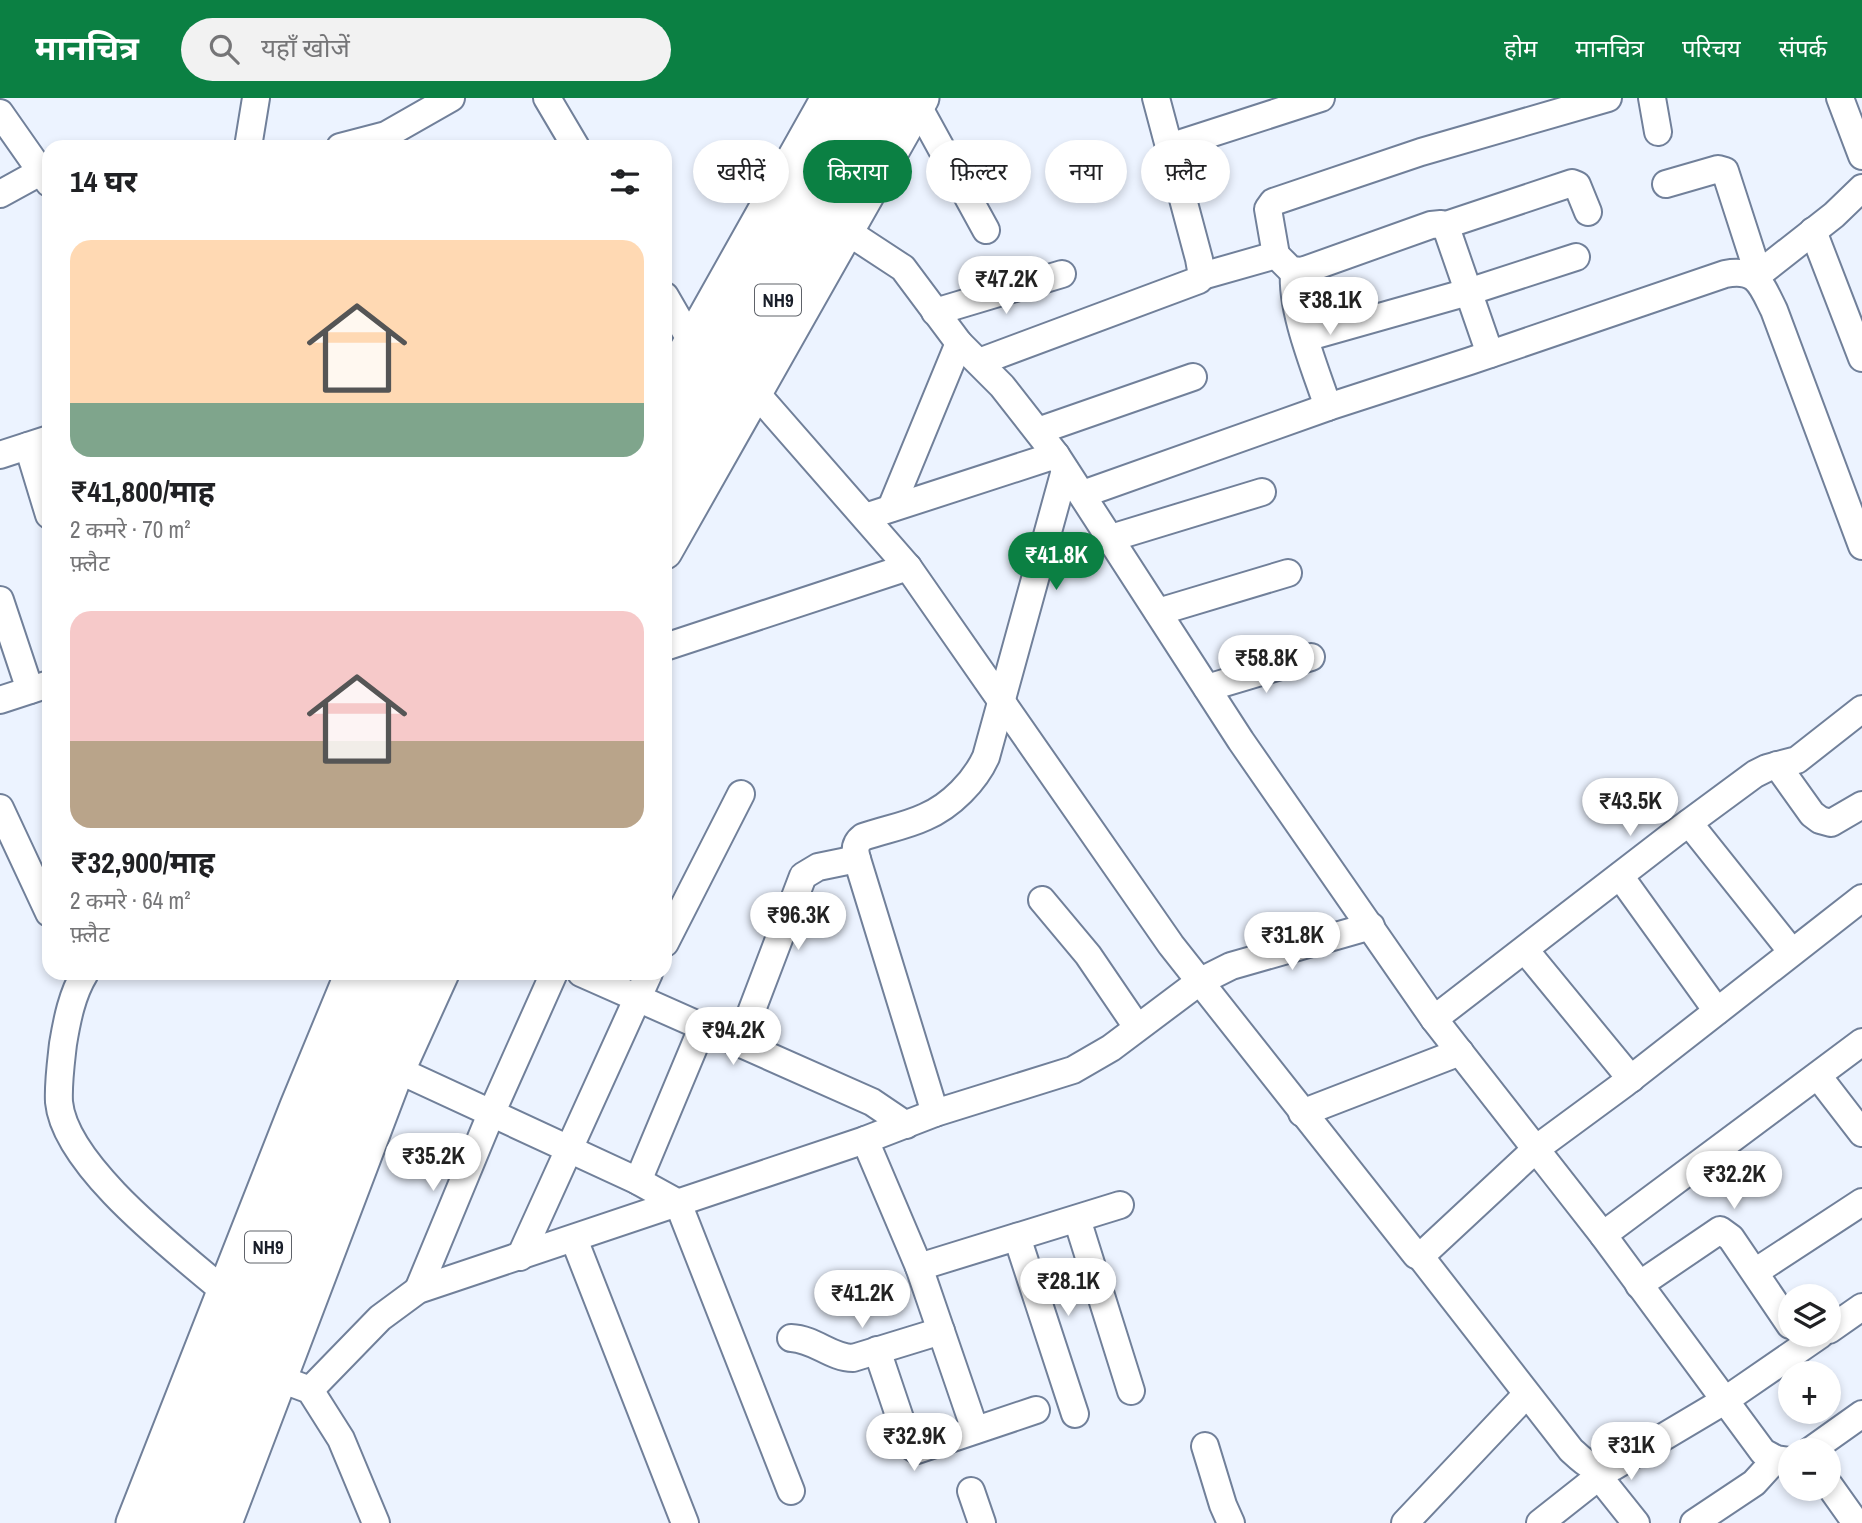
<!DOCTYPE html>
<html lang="hi">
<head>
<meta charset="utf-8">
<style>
  :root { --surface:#fff; --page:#f2f2f2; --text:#202124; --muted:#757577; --accent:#0b8043 }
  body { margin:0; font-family:"Archivo Narrow","Noto Sans Devanagari",sans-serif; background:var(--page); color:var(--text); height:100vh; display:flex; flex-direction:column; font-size:26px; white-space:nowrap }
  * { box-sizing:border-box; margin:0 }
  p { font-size:23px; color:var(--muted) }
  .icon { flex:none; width:38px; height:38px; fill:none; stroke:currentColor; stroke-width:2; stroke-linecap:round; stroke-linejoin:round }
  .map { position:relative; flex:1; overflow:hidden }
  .side { position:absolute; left:42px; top:42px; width:630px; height:840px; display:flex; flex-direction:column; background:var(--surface); border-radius:21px; box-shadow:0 4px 10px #0003 }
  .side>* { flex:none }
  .top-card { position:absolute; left:693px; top:42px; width:665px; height:63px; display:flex; gap:14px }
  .fabs { position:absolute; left:1778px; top:1186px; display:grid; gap:14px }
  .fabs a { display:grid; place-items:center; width:63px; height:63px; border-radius:50%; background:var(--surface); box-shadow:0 4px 10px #0003; font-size:35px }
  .price { position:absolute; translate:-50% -60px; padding:0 16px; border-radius:24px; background:#fff; color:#222; font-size:23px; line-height:46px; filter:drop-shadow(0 2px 4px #0008) }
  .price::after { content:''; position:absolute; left:50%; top:42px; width:21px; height:16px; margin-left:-10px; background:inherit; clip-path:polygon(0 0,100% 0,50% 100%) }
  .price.current { background:var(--accent); color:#fff }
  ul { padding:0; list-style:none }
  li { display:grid; align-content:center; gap:14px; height:371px; padding:0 28px }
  li span { display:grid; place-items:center; height:217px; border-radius:21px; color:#555 }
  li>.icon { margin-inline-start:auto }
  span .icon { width:126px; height:126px; fill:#fffc; stroke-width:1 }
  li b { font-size:30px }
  h2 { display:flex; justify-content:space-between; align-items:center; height:84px; padding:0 28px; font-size:30px }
  .tag { padding:0 24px; border-radius:32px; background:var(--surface); box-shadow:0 4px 10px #0003; font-size:24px; line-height:63px }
  .tag.current { background:var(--accent); color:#fff }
  header { display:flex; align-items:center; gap:42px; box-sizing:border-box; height:98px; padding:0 35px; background:var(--accent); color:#fff }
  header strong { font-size:33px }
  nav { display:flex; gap:38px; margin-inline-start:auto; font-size:24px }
  .search { width:490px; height:63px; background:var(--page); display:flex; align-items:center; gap:18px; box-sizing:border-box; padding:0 24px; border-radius:38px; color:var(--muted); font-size:26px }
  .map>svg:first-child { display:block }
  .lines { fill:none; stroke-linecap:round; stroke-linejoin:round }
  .minor-casing { stroke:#71809a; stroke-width:30 }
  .major-casing { stroke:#71809a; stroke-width:37 }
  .highway-casing { stroke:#71809a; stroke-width:42 }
  .minor { stroke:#fff; stroke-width:26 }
  .major { stroke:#fff; stroke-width:33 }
  .highway { stroke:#fff; stroke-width:38 }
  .labels { text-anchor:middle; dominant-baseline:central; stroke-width:5; stroke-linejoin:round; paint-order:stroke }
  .shield { fill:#fff; stroke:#5e6269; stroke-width:2 }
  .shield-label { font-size:19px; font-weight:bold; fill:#191e29 }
</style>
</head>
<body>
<header>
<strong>मानचित्र</strong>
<div class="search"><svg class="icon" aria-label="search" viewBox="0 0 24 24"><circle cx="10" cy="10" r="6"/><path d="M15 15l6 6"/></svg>यहाँ खोजें</div>
<nav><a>होम</a><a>मानचित्र</a><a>परिचय</a><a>संपर्क</a></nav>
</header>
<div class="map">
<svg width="1862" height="1425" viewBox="0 0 1862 1425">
  <rect width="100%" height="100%" fill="#ecf3ff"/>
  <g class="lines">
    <!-- minor casing -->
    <g class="minor-casing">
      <g id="minor">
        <polyline points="547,0 576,49"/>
        <polyline points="1652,0 1658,34"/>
        <polyline points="1840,0 1862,58"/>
        <polyline points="918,8 986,132"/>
        <polyline points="0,15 49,85"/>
        <polyline points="248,49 256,0"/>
        <polyline points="340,49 386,37 451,0"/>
        <polyline points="1169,49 1321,0"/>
        <polyline points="1666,86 1718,71 1725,73 1758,175"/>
        <polyline points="0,96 42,73"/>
        <polyline points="1443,128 1572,85 1577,87 1588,114"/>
        <polyline points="1813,133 1862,260"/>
        <polyline points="848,134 903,170 959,245 1002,288 1056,357 1241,643 1434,921 1603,1137 1763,1354 1776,1361 1790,1363"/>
        <polyline points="1276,157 1268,111 1273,104 1421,54 1608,0"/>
        <path d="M1294 174C1291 213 1315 270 1328 309"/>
        <polyline points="1202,178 1276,157 1291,172 1302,173 1431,127 1441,126 1447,132 1490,256"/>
        <polyline points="1755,179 1834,117 1862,90"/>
        <polyline points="665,198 691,243"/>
        <polyline points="935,214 1062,176"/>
        <polyline points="1305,240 1468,194 1576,159"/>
        <polyline points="979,264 1199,182 1202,178 1199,161 1156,0"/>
        <polyline points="756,295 908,469 1171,847 1416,1157 1423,1156 1537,1050 1624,986 1862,800"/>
        <polyline points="1038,333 1193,279"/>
        <polyline points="28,348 49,417"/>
        <polyline points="0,357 49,341"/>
        <path d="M1083 396 1328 309 1470 263 1725 176C1757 170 1761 186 1774 212L1862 448"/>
        <polyline points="891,410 959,245"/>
        <polyline points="865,419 1056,357"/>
        <polyline points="1111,440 1262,394"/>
        <polyline points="0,502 30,592"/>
        <polyline points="1158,514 1288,475"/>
        <polyline points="665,549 908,469"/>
        <polyline points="1207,590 1311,559"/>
        <polyline points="0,602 49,586"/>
        <polyline points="1777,667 1812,716 1820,722 1831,725 1862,707"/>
        <polyline points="0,710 49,815"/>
        <polyline points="1689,725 1792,854"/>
        <polyline points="1620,778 1717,913"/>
        <polyline points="1042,802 1088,857 1137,929"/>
        <polyline points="665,845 741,696"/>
        <polyline points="1525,852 1631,981"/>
        <path d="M85 875C72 896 67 922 63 946 61 964 58 985 59 1004 65 1068 177 1153 224 1193"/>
        <polyline points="581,875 872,1004 906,1027"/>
        <polyline points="1434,921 1675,735 1755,676 1767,670 1797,662 1862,611"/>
        <polyline points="739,946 803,778 818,769 857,761"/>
        <polyline points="398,972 638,1083 678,1105 791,1393"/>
        <polyline points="1818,978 1862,1035"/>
        <path d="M935 1015 857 761C854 751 855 745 863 739 883 732 906 728 925 719 951 708 975 683 986 659L1065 372"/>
        <polyline points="1302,1015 1460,954"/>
        <polyline points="865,1042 919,1169 975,1332"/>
        <polyline points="638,1083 702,930"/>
        <polyline points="1077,1121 1131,1293"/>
        <polyline points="1603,1137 1862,944"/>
        <polyline points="1017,1139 1075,1316"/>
        <polyline points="574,1141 685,1425"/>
        <path d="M1420 1158 1571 1352C1585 1365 1593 1374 1613 1369L1724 1303 1820 1237"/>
        <polyline points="520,1159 649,875"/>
        <polyline points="919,1169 1120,1107"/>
        <polyline points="1755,1174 1862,1104"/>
        <polyline points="1639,1187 1720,1132 1731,1140 1790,1227"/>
        <polyline points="418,1192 491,1016 554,875"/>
        <polyline points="1829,1232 1862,1209"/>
        <path d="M791 1240C815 1241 831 1260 853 1260L941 1233"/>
        <polyline points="877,1252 909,1347 917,1352 1036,1312"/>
        <polyline points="294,1286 310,1292 341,1341 376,1425"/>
        <polyline points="310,1292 380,1220 418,1192 865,1042 935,1015 1073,972 1111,950 1199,884 1231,868 1371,828"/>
        <polyline points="1205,1348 1223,1407 1231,1425"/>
        <polyline points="1810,1353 1862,1316"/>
        <polyline points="1592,1370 1636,1425"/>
        <polyline points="1829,1387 1856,1425"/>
        <polyline points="971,1393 982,1425"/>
        <polyline points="1405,1425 1526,1297"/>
        <polyline points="1540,1425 1597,1380"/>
        <polyline points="1694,1425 1754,1385 1776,1361"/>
      </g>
    </g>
    <!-- major casing -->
    <g class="major-casing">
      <g id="major">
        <polyline points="665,290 828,0"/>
        <polyline points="665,454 922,0"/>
        <polyline points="133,1425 297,1008 352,875"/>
        <polyline points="225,1425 393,983 442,875"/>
      </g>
    </g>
    <!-- highway casing -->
    <g class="highway-casing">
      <g id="highway">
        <polyline points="665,339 855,0"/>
        <polyline points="665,404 892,0"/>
        <polyline points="162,1425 324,1001 380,875"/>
        <polyline points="197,1425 354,1010 414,875"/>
      </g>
    </g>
    <!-- minor -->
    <use href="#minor" class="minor"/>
    <!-- major -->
    <use href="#major" class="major"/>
    <!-- highway -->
    <use href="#highway" class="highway"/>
  </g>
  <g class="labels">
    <!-- shield labels -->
    <g class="shield">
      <rect x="755" y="186.5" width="46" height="31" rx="5"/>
      <rect x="245" y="1133.5" width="46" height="31" rx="5"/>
    </g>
    <g class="shield-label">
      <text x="778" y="202">NH9</text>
      <text x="268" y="1149">NH9</text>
    </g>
  </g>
</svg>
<div class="fabs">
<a><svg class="icon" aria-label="layers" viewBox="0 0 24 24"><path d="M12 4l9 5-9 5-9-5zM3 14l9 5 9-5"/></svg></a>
<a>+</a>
<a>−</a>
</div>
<b class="price" style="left:1006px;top:218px">₹47.2K</b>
<b class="price" style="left:1330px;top:239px">₹38.1K</b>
<b class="price current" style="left:1056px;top:494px">₹41.8K</b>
<b class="price" style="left:1266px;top:597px">₹58.8K</b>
<b class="price" style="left:1630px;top:740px">₹43.5K</b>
<b class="price" style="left:798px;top:854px">₹96.3K</b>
<b class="price" style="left:1292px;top:874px">₹31.8K</b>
<b class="price" style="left:733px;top:969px">₹94.2K</b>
<b class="price" style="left:433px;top:1095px">₹35.2K</b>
<b class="price" style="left:1734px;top:1113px">₹32.2K</b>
<b class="price" style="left:1068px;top:1220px">₹28.1K</b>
<b class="price" style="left:862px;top:1232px">₹41.2K</b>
<b class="price" style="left:914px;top:1375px">₹32.9K</b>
<b class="price" style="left:1631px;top:1384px">₹31K</b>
<div class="top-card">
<a class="tag">खरीदें</a>
<a class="tag current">किराया</a>
<a class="tag">फ़िल्टर</a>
<a class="tag">नया</a>
<a class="tag">फ़्लैट</a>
</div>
<section class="side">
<h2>14 घर<svg class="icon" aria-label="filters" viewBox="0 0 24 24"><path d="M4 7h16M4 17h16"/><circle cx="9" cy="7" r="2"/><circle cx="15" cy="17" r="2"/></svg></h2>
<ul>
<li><span style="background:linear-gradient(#ffd9b3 75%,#7fa58c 0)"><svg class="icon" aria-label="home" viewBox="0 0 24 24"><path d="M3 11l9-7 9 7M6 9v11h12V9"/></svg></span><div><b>₹41,800/माह</b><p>2 कमरे · 70 m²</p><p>फ़्लैट</p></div></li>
<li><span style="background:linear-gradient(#f6c9c9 60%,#b9a48a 0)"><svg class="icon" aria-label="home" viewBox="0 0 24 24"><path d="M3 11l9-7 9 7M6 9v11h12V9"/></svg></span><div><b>₹32,900/माह</b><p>2 कमरे · 64 m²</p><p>फ़्लैट</p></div></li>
</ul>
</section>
</div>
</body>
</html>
